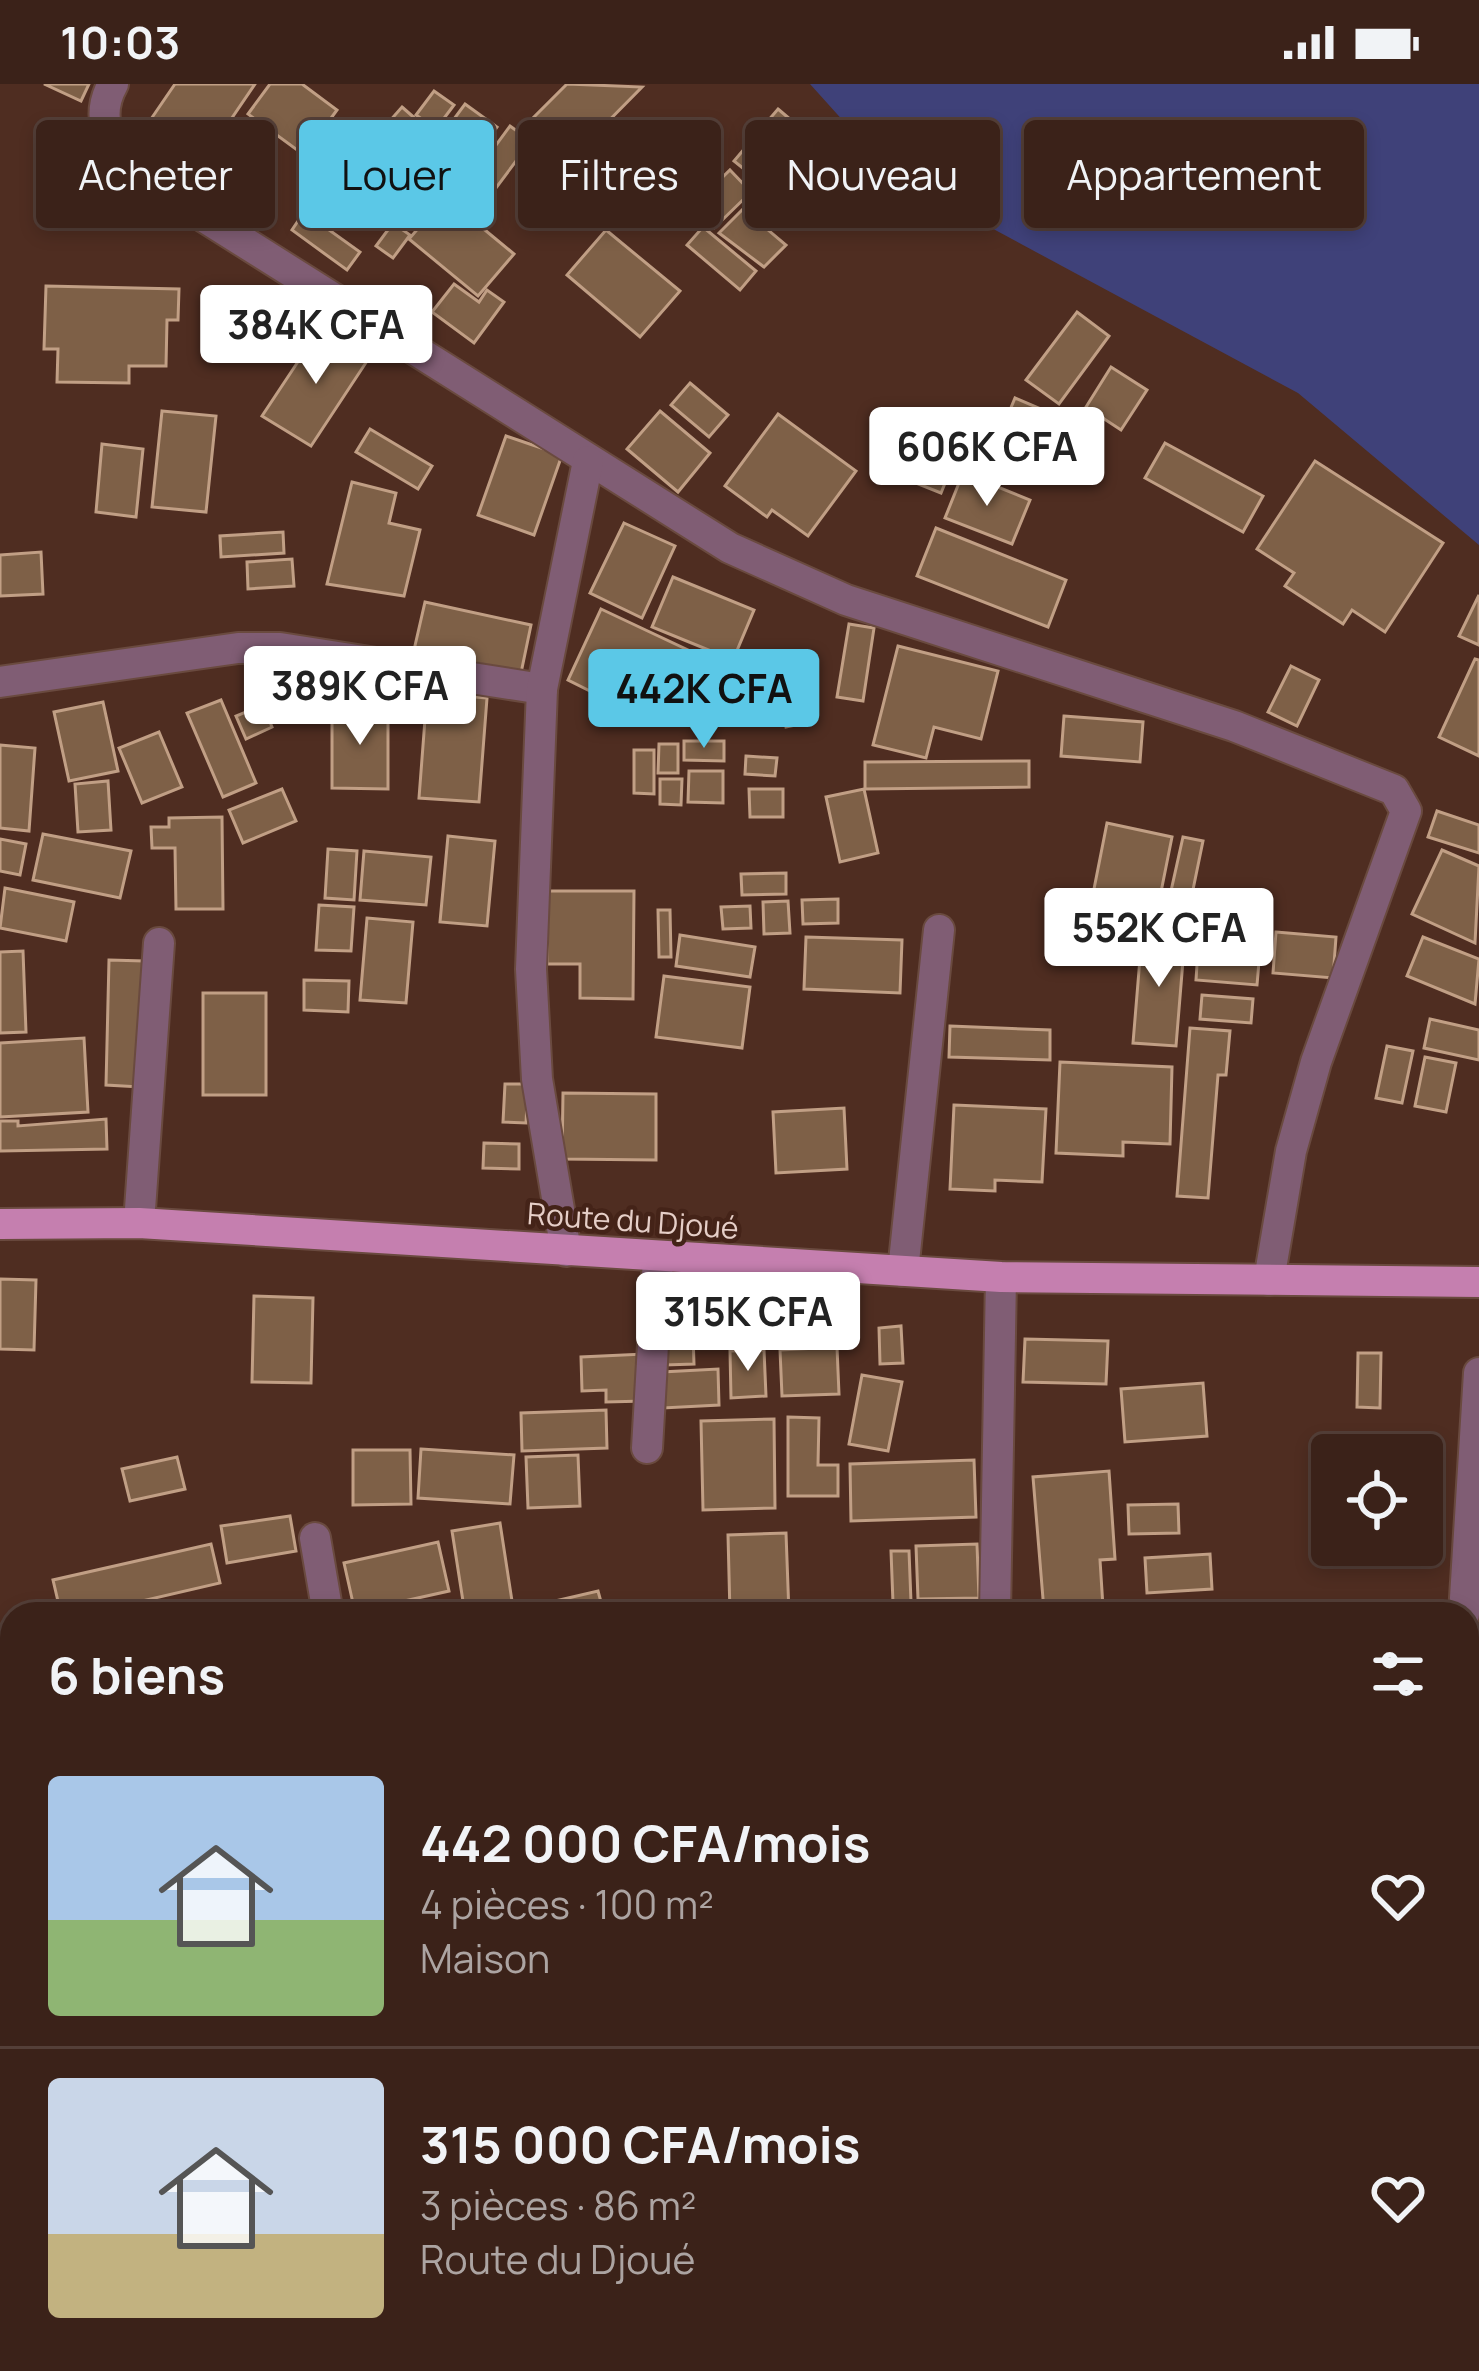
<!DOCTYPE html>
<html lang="fr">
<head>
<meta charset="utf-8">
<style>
  :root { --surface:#3b2219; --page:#422a22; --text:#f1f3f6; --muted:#aca4a2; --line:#543f38; --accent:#5bc8e7 }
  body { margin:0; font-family:Manrope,sans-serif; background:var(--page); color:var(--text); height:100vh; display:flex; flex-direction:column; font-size:45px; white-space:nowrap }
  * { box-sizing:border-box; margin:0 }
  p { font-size:39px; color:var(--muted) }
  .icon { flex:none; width:66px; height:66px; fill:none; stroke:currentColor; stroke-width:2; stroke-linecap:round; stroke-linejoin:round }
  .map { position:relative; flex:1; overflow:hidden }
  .panel { position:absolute; left:0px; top:1518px; width:1479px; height:771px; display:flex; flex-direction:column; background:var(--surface); border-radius:36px 36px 0 0; box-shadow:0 6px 18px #0003,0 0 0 3px var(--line) }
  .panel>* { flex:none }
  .banner { position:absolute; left:36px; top:36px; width:1407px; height:108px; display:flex; gap:24px }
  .tools { position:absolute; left:1311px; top:1350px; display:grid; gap:24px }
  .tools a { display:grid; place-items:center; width:132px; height:132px; border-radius:12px; background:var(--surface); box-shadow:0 6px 18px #0003,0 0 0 3px var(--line); font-size:60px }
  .price { position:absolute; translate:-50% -102px; padding:0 27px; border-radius:12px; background:#fff; color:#222; font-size:39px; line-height:78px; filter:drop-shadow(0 3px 6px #0008) }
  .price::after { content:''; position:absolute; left:50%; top:72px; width:36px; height:27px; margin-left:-18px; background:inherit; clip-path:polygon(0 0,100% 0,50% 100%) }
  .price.selected { background:var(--accent); color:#111 }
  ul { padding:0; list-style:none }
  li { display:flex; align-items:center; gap:36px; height:300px; padding:0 48px }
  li+li { border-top:3px solid var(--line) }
  li span { display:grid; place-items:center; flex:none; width:336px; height:240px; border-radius:12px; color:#555 }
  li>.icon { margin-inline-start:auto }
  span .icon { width:144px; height:144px; fill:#fffc; stroke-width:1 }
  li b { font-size:51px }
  h2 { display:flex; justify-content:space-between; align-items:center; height:144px; padding:0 48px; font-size:51px }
  .pill { padding:0 42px; border-radius:12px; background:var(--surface); box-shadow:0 6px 18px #0003,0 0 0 3px var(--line); font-size:42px; line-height:108px }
  .pill.selected { background:var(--accent); color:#111 }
  .status { display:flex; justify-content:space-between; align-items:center; height:84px; padding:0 60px; background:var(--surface); direction:ltr }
  .status svg { height:33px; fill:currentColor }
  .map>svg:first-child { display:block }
  .green { fill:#3f4179 }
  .building { fill:#7e6047; stroke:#c19f85; stroke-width:3 }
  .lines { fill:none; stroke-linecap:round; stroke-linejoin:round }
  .minor-casing { stroke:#6a4a3f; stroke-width:34 }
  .primary-casing { stroke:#6a4a3f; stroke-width:34 }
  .minor { stroke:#805d74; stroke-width:30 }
  .primary { stroke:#c57faf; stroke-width:30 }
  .labels { text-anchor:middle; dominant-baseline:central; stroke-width:9; stroke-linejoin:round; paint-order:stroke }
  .street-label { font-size:30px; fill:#e6cfc8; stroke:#442318 }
</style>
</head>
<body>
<div class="status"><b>10:03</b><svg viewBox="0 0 49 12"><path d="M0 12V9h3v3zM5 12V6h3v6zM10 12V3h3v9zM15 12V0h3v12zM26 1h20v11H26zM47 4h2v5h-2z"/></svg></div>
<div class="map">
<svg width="1479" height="2287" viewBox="0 0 1479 2287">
  <rect width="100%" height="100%" fill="#4f2d21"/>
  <!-- green -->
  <polygon class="green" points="810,0 1479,0 1479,461 1298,309 891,90"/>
  <!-- building -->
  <g class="building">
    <polygon points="44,0 89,0 81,17"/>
    <polygon points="175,0 255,0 206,72 151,35"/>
    <polygon points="270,0 302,0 337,26 304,71 248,30"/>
    <polygon points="567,0 642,3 568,78 528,39"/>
    <polygon points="434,7 454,21 436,45 416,31"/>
    <polygon points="465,20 497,43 450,109 417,85"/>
    <polygon points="402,23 434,51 413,75 380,48"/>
    <polygon points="778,25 804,47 760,98 734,77"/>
    <polygon points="510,42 531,57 484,120 463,106"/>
    <polygon points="362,45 404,86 375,115 333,74"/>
    <polygon points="806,59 833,82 787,134 760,111"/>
    <polygon points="730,86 751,108 714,144 692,123"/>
    <polygon points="405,89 433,109 414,136 386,116"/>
    <polygon points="445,113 514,170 478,212 409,155"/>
    <polygon points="743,125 786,161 764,183 719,149"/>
    <polygon points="304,128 360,168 347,186 292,146"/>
    <polygon points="393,139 410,151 393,174 376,162"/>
    <polygon points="703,143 756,187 740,206 687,161"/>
    <polygon points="606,146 680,207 640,253 567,191"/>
    <polygon points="454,200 479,218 487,206 504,218 474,259 432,228"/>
    <polygon points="46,202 179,205 178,236 167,236 166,282 129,282 129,299 57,298 58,265 44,265"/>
    <polygon points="1077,228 1109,252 1059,320 1026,296"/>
    <polygon points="321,243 369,274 311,362 262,332"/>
    <polygon points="1111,283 1147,306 1121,346 1086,323"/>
    <polygon points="690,299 728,331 709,353 671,321"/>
    <polygon points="1015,314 1041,325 1013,395 986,384"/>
    <polygon points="162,327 216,332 206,428 152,423"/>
    <polygon points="660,327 710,369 678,408 627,365"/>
    <polygon points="778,330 856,387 808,452 772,426 767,433 725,402"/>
    <polygon points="370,345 432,382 418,405 356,368"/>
    <polygon points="506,352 562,371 534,451 478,431"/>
    <polygon points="1165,359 1263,412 1243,448 1145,394"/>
    <polygon points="102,360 143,365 136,433 96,428"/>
    <polygon points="914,366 952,382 941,409 903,394"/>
    <polygon points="1315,377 1443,459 1385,548 1352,526 1343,540 1285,502 1294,489 1257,465"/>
    <polygon points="963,389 1030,416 1012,460 945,434"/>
    <polygon points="352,398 396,409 389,439 420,446 404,512 327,500"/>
    <polygon points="624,439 675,462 642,534 590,509"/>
    <polygon points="936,444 1066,496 1048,543 917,492"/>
    <polygon points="283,448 284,469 221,473 220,452"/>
    <polygon points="41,468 43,510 0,512 0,471"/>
    <polygon points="292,475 294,502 248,505 247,478"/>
    <polygon points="673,493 754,526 733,576 652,543"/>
    <polygon points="1479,511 1479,561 1459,552"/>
    <polygon points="425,518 531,541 521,589 414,566"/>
    <polygon points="601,525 690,567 669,612 620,590 608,616 568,596"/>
    <polygon points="849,540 874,544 863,617 837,613"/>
    <polygon points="898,562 998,587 981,655 934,643 926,674 873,661"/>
    <polygon points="1475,575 1479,576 1479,672 1439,653"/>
    <polygon points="1291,582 1319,596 1297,642 1268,628"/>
    <polygon points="808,602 815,637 786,643 779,609"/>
    <polygon points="427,609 487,614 479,718 419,714"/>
    <polygon points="221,616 256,699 223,713 187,629"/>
    <polygon points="103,618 118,687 69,697 54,628"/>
    <polygon points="263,621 272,643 246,655 236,632"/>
    <polygon points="332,624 388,624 388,705 332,704"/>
    <polygon points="1064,632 1143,638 1140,678 1061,672"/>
    <polygon points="159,648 182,703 142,719 119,664"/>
    <polygon points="684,657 724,657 724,677 684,676"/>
    <polygon points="659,660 678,660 678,689 658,689"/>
    <polygon points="0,661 35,664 29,747 0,744"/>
    <polygon points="634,666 654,666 654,710 634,709"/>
    <polygon points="746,672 777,674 775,692 745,690"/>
    <polygon points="1029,677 1029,703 865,705 865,678"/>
    <polygon points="689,687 723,687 723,719 688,718"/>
    <polygon points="660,695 682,695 681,721 660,720"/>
    <polygon points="108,697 111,746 78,748 75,700"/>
    <polygon points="282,705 296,737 243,759 229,726"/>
    <polygon points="749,705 783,705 783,733 750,733"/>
    <polygon points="864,705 878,769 840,778 826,713"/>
    <polygon points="1437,727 1479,741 1479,769 1428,753"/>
    <polygon points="222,733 223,825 176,825 175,764 152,764 151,743 169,743 169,734"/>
    <polygon points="1107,739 1172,753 1158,823 1093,810"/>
    <polygon points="43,750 131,767 120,814 33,796"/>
    <polygon points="448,752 495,757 487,842 440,838"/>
    <polygon points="1183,753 1203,757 1188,830 1167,825"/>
    <polygon points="0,755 26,760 20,791 0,787"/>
    <polygon points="328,765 357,767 354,816 325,814"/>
    <polygon points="1442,766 1479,782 1475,859 1412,830"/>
    <polygon points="364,767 431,773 426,821 360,816"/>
    <polygon points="786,789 786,810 742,811 741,790"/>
    <polygon points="5,804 74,818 66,857 0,844"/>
    <polygon points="548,807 634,807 633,915 580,914 580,880 547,880"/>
    <polygon points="838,815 838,839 803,840 802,816"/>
    <polygon points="788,817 790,849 764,850 763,818"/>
    <polygon points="319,821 354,823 351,867 316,866"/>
    <polygon points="750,822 751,844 723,845 721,823"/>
    <polygon points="658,826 670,826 671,873 659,873"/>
    <polygon points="367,834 413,838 406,919 360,916"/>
    <polygon points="1276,848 1336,853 1333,894 1273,889"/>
    <polygon points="1142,850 1185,852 1176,962 1133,959"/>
    <polygon points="680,851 755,863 750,893 676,882"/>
    <polygon points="1199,851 1261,855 1257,901 1196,896"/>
    <polygon points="806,853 902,856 900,909 804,905"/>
    <polygon points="1423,853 1479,875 1475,920 1407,892"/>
    <polygon points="23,867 26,948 0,949 0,868"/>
    <polygon points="109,876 144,877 140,1003 106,1001"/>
    <polygon points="664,892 750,903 742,964 656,953"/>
    <polygon points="304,896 349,897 348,928 304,926"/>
    <rect x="203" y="909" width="63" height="102"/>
    <polygon points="1202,911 1253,915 1251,939 1200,935"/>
    <polygon points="1430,935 1479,946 1479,976 1424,964"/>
    <polygon points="950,942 1050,946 1050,976 949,973"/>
    <polygon points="1190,944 1230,947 1226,991 1218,991 1208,1114 1177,1112"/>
    <polygon points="84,954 88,1028 0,1033 0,959"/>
    <polygon points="1387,962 1413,967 1402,1019 1376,1014"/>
    <polygon points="1425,973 1456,979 1446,1028 1415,1022"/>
    <polygon points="1060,978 1172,983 1170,1060 1123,1058 1123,1072 1056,1069"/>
    <polygon points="505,1000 528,1000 526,1039 503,1038"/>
    <polygon points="563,1009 656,1010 656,1076 562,1075"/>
    <polygon points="954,1021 1046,1025 1042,1098 995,1096 995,1107 950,1105"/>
    <polygon points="844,1024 847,1085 776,1089 773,1028"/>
    <polygon points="106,1035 107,1065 0,1067 0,1037 18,1037 18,1042"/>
    <polygon points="484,1059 519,1060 519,1085 483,1084"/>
    <polygon points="0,1195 36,1196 34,1266 0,1265"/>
    <polygon points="254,1212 313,1214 311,1299 252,1298"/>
    <polygon points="692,1221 694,1280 665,1281 663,1223"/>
    <polygon points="734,1227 735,1258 716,1258 715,1228"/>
    <polygon points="796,1227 797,1257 754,1258 753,1228"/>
    <polygon points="901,1242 903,1279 880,1280 879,1244"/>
    <polygon points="1025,1255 1108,1257 1106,1300 1023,1298"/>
    <polygon points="837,1263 839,1310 782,1312 780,1266"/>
    <polygon points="764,1266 766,1312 731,1314 730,1267"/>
    <polygon points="1358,1269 1381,1269 1380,1324 1357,1323"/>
    <polygon points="644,1270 645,1317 606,1318 606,1306 582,1307 581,1273"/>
    <polygon points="718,1285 719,1321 663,1324 662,1288"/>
    <polygon points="862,1291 902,1298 888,1367 849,1360"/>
    <polygon points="1203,1299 1207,1352 1125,1358 1121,1305"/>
    <polygon points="606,1326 607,1364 522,1367 521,1329"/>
    <polygon points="788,1333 819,1334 818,1381 838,1381 838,1412 788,1412"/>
    <polygon points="774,1335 775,1424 703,1426 701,1337"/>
    <polygon points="421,1365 514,1371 510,1420 418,1414"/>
    <polygon points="353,1366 410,1366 411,1420 353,1421"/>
    <polygon points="578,1371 580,1422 528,1424 526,1373"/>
    <polygon points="177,1373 185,1405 130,1417 122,1385"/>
    <polygon points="974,1376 976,1433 851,1437 850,1380"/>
    <polygon points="1109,1387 1115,1475 1100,1476 1103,1523 1044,1527 1033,1393"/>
    <polygon points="1178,1420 1179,1449 1129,1450 1128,1421"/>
    <polygon points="290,1432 296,1467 227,1479 221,1442"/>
    <polygon points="500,1439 514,1530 465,1530 452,1447"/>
    <polygon points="786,1449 789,1530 730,1530 728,1451"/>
    <polygon points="438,1458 449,1507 355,1528 344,1479"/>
    <polygon points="211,1460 220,1499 86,1530 61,1530 53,1496"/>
    <polygon points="977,1460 979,1514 918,1515 916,1462"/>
    <polygon points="891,1467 909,1467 911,1518 893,1519"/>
    <polygon points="1210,1470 1212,1505 1147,1509 1145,1474"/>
    <polygon points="598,1507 603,1525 522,1530 521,1525"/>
    <polygon points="971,1521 971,1530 922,1530 921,1522"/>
    <polygon points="1479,1802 1479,1872 1467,1873 1467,1803"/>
    <polygon points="1479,1884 1479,1933 1467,1934 1467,1885"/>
    <polygon points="1479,1952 1479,2020 1467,2020 1467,1953"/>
    <polygon points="12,1984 12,2040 0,2043 0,1987"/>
    <polygon points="12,2053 12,2131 0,2134 0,2056"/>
  </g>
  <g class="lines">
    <!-- minor casing -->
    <g class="minor-casing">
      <g id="minor">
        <path d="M113 0C95 32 108 57 128 85L730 464 846 516 1234 642 1394 706 1406 727 1316 978 1291 1067 1269 1196"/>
        <polyline points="0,598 238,564 280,564 542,605"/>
        <polyline points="139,1139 159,859"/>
        <polyline points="566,1167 537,995 531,885 542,605 588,377"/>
        <polyline points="903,1187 939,846"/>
        <polyline points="647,1364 658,1175"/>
        <polyline points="315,1454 328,1530"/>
        <polyline points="995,1530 1001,1193"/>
        <polyline points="1464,1530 1479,1289"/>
        <polyline points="0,1983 12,1979"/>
        <polyline points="272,2277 275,2287"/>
        <polyline points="536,2277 537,2287"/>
        <polyline points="463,2287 505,2277"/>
      </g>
    </g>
    <!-- primary casing -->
    <g class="primary-casing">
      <polyline id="primary" points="0,1140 139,1139 1001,1193 1479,1198"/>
    </g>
    <!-- minor -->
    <use href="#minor" class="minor"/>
    <!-- primary -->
    <use href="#primary" class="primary"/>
  </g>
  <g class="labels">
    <!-- street labels -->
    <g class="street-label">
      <text transform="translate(633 1136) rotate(4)">Route du Djoué</text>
    </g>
  </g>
</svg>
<div class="tools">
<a><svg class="icon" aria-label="locate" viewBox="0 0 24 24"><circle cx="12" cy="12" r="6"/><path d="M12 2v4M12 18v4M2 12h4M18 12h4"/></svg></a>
</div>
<b class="price" style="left:316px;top:303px">384K CFA</b>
<b class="price" style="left:987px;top:425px">606K CFA</b>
<b class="price" style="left:360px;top:664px">389K CFA</b>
<b class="price selected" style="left:704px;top:667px">442K CFA</b>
<b class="price" style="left:1159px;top:906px">552K CFA</b>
<b class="price" style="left:748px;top:1290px">315K CFA</b>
<div class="banner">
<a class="pill">Acheter</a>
<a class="pill selected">Louer</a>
<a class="pill">Filtres</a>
<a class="pill">Nouveau</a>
<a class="pill">Appartement</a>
</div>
<section class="panel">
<h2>6 biens<svg class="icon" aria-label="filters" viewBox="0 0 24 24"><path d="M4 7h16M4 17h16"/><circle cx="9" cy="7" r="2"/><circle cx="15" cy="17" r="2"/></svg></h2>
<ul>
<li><span style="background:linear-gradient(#a9c7e8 60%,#8fb573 0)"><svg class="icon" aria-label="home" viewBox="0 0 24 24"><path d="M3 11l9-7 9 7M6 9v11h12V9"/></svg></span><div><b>442 000 CFA/mois</b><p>4 pièces · 100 m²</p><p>Maison</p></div><svg class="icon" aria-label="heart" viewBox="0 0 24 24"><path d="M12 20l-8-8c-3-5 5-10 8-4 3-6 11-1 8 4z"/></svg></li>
<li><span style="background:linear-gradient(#c9d6e8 65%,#c2b280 0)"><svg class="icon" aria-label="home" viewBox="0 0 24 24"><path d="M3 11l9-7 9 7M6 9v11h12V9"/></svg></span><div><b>315 000 CFA/mois</b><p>3 pièces · 86 m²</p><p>Route du Djoué</p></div><svg class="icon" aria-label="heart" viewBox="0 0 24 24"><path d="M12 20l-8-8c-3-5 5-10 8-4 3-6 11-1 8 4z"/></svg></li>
</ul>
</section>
</div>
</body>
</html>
